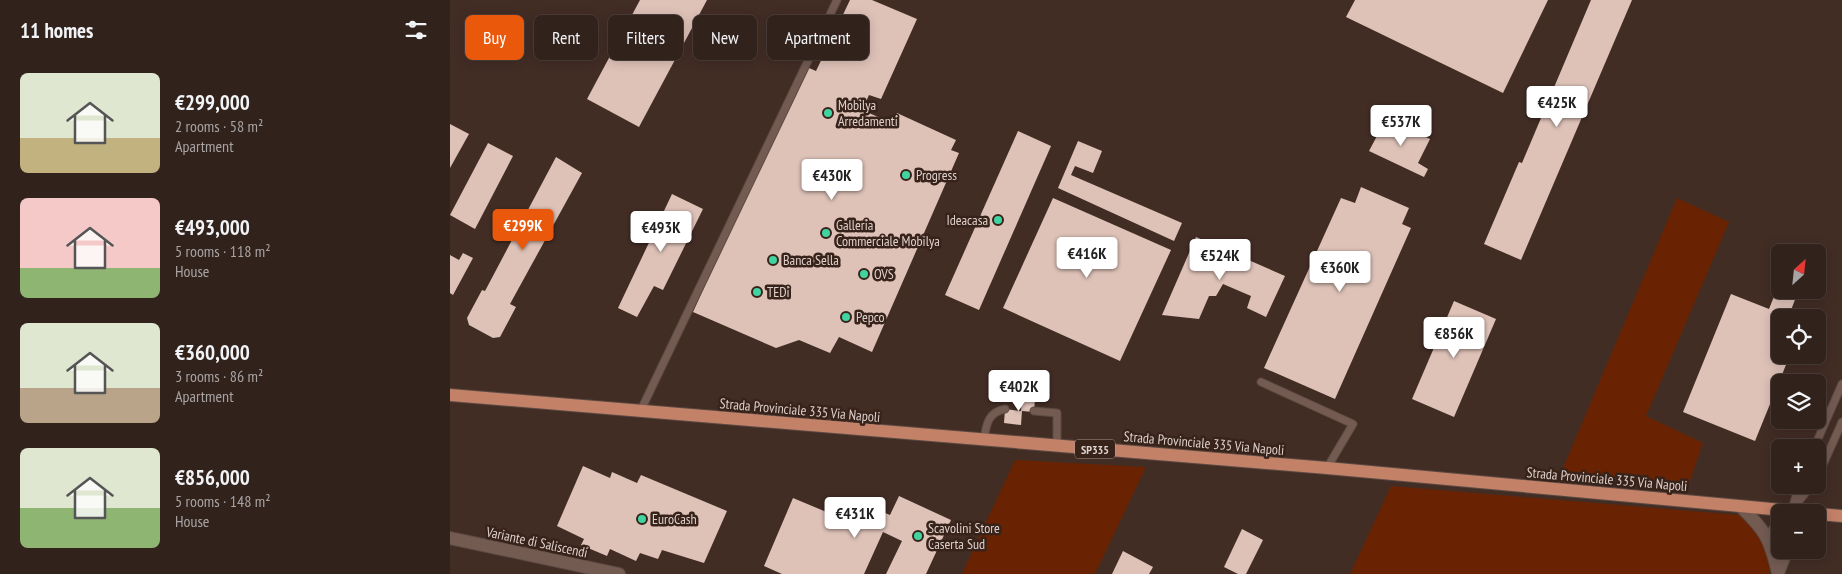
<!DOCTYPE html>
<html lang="en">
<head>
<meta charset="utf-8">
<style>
  :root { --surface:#32221c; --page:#3a2a25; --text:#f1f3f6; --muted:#a8a4a3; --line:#4d3f3b; --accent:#ea580c }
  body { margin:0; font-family:"PT Sans Narrow",sans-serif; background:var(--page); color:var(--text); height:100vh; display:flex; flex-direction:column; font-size:19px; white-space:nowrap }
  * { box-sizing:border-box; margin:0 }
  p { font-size:16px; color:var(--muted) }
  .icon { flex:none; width:28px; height:28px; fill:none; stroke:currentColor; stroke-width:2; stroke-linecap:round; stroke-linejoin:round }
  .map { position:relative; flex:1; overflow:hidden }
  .details { display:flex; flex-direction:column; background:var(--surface); width:450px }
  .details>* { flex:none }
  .guide { position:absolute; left:15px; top:15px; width:475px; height:45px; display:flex; gap:10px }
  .needle { width:32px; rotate:27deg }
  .controls { position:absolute; left:1321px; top:244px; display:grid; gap:10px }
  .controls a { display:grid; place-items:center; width:55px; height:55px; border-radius:8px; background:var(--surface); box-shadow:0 2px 12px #0003,0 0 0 1px var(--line); font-size:25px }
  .price { position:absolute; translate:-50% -42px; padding:0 11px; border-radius:5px; background:#fff; color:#222; font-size:16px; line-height:32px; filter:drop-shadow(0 1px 2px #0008) }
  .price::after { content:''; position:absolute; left:50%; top:30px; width:15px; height:11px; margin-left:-8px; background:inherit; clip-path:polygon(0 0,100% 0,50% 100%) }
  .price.active { background:var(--accent); color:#fff }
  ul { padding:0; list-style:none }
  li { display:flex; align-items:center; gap:15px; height:125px; padding:0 20px }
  li span { display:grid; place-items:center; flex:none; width:140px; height:100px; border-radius:8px; color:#555 }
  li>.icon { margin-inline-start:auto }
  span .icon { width:60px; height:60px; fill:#fffc; stroke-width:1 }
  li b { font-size:21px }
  h2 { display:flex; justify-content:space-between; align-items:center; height:60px; padding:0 20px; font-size:21px }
  .tag { padding:0 18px; border-radius:8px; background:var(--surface); box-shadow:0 2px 12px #0003,0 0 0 1px var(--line); font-size:18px; line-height:45px }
  .tag.active { background:var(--accent); color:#fff }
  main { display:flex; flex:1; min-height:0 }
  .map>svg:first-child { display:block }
  .green { fill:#692302 }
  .building { fill:#dec2b8 }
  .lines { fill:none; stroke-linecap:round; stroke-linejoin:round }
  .lane-casing { stroke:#5b4a42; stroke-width:9 }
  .street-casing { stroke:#5b4a42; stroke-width:14 }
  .primary-casing { stroke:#5b4a42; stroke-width:14 }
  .lane { stroke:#735b52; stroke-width:7 }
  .street { stroke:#735b52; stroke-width:12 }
  .primary { stroke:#c38168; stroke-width:12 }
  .poi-dot { fill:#41d4a1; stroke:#38231b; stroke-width:2 }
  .labels { text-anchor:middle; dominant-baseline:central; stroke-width:5; stroke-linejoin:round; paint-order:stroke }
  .shield { fill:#38231b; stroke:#ad9d97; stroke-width:1 }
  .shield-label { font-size:12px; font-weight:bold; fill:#dfd1cc }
  .poi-label { font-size:14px; fill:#dfd1cc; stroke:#38231b; text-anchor:start }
  .street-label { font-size:14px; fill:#dfd1cc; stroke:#38231b }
</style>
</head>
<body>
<main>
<section class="details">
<h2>11 homes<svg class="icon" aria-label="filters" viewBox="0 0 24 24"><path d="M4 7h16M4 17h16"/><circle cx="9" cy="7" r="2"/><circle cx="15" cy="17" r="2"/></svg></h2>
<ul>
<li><span style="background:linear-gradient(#dfe7d0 65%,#c2b280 0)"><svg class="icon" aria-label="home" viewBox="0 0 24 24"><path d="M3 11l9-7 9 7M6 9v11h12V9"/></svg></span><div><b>€299,000</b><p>2 rooms · 58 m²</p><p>Apartment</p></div></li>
<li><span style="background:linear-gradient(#f6c9c9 70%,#8fb573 0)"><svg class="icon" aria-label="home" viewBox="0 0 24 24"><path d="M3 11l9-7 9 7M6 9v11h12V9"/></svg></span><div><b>€493,000</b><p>5 rooms · 118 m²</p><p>House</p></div></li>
<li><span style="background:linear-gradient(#dfe7d0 65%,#b9a48a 0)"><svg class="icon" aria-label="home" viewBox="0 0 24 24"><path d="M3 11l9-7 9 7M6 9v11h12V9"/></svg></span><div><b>€360,000</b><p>3 rooms · 86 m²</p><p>Apartment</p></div></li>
<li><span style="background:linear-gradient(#dfe7d0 60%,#8fb573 0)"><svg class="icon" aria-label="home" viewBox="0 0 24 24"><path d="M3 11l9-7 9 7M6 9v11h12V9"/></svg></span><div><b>€856,000</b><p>5 rooms · 148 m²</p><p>House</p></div></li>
</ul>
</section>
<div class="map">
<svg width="1392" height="574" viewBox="0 0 1392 574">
  <rect width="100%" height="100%" fill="#422d25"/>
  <!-- green -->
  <g class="green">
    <polygon points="1227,198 1279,222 1196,416 1253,443 1238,486 1111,473"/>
    <polygon points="565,460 696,467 645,574 512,574"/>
    <path d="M941 486 1289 515C1312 537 1316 541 1320 574H900Z"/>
  </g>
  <!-- building -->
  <g class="building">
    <polygon points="190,0 257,0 189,127 137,99"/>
    <polygon points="400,0 422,0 467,19 431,99 419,95 412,110 442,123 447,113 506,140 501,150 509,153 422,352 389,337 380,353 349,340 326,348 243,312 352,65 366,71"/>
    <polygon points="905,0 1098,0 1053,93 896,17"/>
    <polygon points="1141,0 1182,0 1071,260 1034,244 1069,162 1072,163"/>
    <polygon points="936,119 980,139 968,163 978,169 974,177 919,151"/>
    <polygon points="0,124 19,134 0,168"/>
    <polygon points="568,131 601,146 529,310 495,295"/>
    <polygon points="628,141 652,151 643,173 625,166 621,175 732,223 724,241 608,188"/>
    <polygon points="38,143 63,156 25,229 0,215"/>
    <polygon points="106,157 132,173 60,304 66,307 50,337 43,338 19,325 17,318 32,290 35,291"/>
    <polygon points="911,187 959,208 952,224 961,228 885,399 814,368 891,198 905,203"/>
    <polygon points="222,194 253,209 213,290 204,286 187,317 168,308"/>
    <polygon points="603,198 721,250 670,361 553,308"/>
    <polygon points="746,237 835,276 816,317 797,308 801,296 773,284 766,296 759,296 749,319 712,315"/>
    <polygon points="13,253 23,258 3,295 0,293 0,255 9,260"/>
    <polygon points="1327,289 1346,297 1338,318 1330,318 1330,355 1340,355 1305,441 1233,412 1281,294 1319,309"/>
    <polygon points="1004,301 1046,319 1004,417 962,399"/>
    <polygon points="572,397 585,398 584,412 572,411 571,425 554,423 555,409 571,411"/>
    <polygon points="133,466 160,478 162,472 187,483 191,475 277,511 254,563 212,550 208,559 190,553 186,561 160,549 157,556 131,545 134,539 107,526"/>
    <polygon points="449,496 501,520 476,574 436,574 452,541 433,532 414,574 332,574 314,566 343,498 398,521 407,501 440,515"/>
    <polygon points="792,529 813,540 796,574 788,574 774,567"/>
    <polygon points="673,551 703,567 699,574 662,574"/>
  </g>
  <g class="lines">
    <!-- lane casing -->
    <g class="lane-casing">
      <g id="lane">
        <polyline points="811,382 903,424 877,468"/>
        <polyline points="584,411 607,413 607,446"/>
        <polyline points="190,412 387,0"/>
        <path d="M534 440C536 425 538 412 555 409"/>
        <polyline points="1364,448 1392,384"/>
        <polyline points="1368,476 1392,422"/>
        <polyline points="1343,506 1349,485"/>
        <polyline points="1341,511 1362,485"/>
      </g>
    </g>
    <!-- street casing -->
    <g class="street-casing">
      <g id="street">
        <path d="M1290 506C1316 531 1320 539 1328 573"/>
        <polyline points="0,538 169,574"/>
        <polyline points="1322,547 1323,533 1330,521"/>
        <polyline points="1328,573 1337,550"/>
      </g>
    </g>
    <!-- primary casing -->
    <g class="primary-casing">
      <g id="primary">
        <polyline points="0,395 877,468 1355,512"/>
        <polyline points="1368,514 1392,516"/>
      </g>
    </g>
    <!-- lane -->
    <use href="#lane" class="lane"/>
    <!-- street -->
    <use href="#street" class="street"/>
    <!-- primary -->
    <use href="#primary" class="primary"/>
  </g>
  <!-- markers -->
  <g class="poi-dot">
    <circle cx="378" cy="113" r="5"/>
    <circle cx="456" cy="175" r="5"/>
    <circle cx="548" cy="220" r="5"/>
    <circle cx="376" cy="233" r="5"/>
    <circle cx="323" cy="260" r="5"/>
    <circle cx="414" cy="274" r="5"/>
    <circle cx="307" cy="292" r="5"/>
    <circle cx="396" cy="317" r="5"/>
    <circle cx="192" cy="519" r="5"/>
    <circle cx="468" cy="536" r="5"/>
  </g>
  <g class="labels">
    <!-- shield labels -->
    <rect class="shield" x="625" y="439.5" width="40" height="19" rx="4"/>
    <g class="shield-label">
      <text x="645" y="449">SP335</text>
    </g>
    <!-- poi labels -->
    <g class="poi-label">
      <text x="388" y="105">Mobilya<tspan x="388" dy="16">Arredamenti</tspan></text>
      <text x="466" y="175">Progress</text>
      <text x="538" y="220" text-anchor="end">Ideacasa</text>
      <text x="386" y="225">Galleria<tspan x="386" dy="16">Commerciale Mobilya</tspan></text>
      <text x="333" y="260">Banca Sella</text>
      <text x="424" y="274">OVS</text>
      <text x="317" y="292">TEDi</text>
      <text x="406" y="317">Pepco</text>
      <text x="202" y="519">EuroCash</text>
      <text x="478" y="528">Scavolini Store<tspan x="478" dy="16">Caserta Sud</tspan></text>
    </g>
    <!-- street labels -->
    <g class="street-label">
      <text transform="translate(350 410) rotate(5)">Strada Provinciale 335 Via Napoli</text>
      <text transform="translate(754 443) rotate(5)">Strada Provinciale 335 Via Napoli</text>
      <text transform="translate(1157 479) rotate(5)">Strada Provinciale 335 Via Napoli</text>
      <text transform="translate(87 542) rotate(12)">Variante di Saliscendi</text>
    </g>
  </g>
</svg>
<div class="controls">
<a><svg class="needle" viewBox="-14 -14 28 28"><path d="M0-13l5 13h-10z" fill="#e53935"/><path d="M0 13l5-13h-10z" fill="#a8a4a3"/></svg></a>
<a><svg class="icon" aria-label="locate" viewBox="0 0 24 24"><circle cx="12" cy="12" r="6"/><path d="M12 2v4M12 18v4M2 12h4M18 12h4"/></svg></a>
<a><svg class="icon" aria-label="layers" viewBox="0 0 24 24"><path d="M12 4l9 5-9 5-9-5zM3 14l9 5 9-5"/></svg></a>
<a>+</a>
<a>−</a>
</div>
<b class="price" style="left:1107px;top:128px">€425K</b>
<b class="price" style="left:951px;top:147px">€537K</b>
<b class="price" style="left:382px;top:201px">€430K</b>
<b class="price active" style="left:73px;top:251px">€299K</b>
<b class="price" style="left:211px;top:253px">€493K</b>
<b class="price" style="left:637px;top:279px">€416K</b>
<b class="price" style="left:770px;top:281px">€524K</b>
<b class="price" style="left:890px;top:293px">€360K</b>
<b class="price" style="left:1004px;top:359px">€856K</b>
<b class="price" style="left:569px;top:412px">€402K</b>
<b class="price" style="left:405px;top:539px">€431K</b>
<div class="guide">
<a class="tag active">Buy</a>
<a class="tag">Rent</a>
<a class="tag">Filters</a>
<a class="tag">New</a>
<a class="tag">Apartment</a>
</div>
</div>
</main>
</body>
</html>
